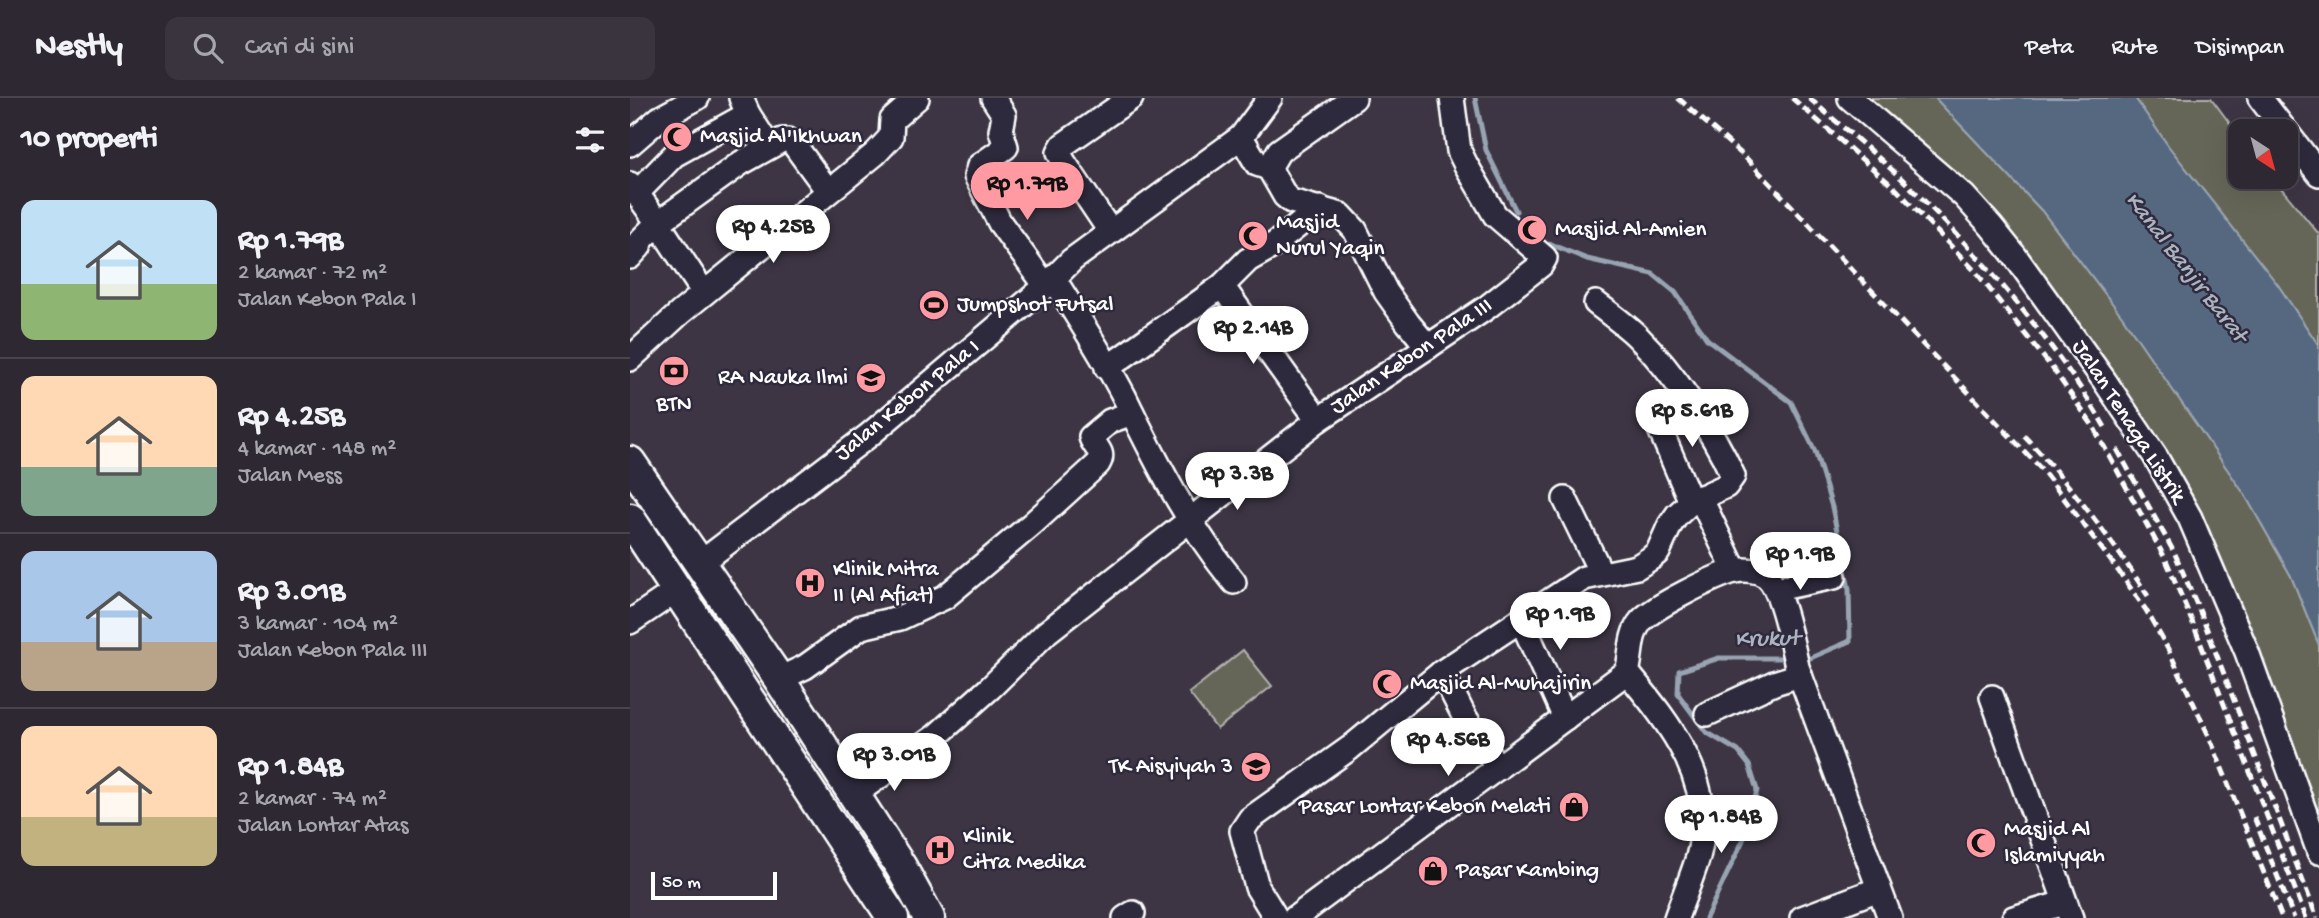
<!DOCTYPE html>
<html lang="id">
<head>
<meta charset="utf-8">
<style>
  :root { --surface:#2e2833; --page:#3a343f; --text:#f1f3f6; --muted:#a7a6ac; --line:#49444e; --accent:#ff9aa2 }
  body { margin:0; font-family:"Gochi Hand",sans-serif; background:var(--page); color:var(--text); height:100vh; display:flex; flex-direction:column; font-size:26px; white-space:nowrap }
  * { box-sizing:border-box; margin:0 }
  p { font-size:23px; color:var(--muted) }
  .icon { flex:none; width:38px; height:38px; fill:none; stroke:currentColor; stroke-width:2; stroke-linecap:round; stroke-linejoin:round }
  .map { position:relative; flex:1; overflow:hidden }
  .sheet { display:flex; flex-direction:column; background:var(--surface); width:630px }
  .sheet>* { flex:none }
  .needle { width:46px; rotate:144deg }
  .controls { position:absolute; left:1598px; top:21px; display:grid; gap:14px }
  .controls a { display:grid; place-items:center; width:70px; height:70px; border-radius:14px; background:var(--surface); box-shadow:0 7px 28px #0002,0 0 0 2px var(--line); font-size:35px }
  .scale { position:absolute; left:21px; bottom:18px; width:126px; box-sizing:border-box; padding-left:7px; border:4px solid #fff; border-top:0; font-size:19px; line-height:24px; white-space:nowrap; color:#fff; -webkit-text-stroke:5px #2f2a3d; paint-order:stroke }
  .price { position:absolute; translate:-50% -60px; padding:0 16px; border-radius:24px; background:#fff; color:#222; font-size:23px; line-height:46px; filter:drop-shadow(0 2px 4px #0008) }
  .price::after { content:''; position:absolute; left:50%; top:42px; width:21px; height:16px; margin-left:-10px; background:inherit; clip-path:polygon(0 0,100% 0,50% 100%) }
  .price.on { background:var(--accent); color:#111 }
  ul { padding:0; list-style:none }
  li { display:flex; align-items:center; gap:21px; height:175px; padding:0 21px }
  li+li { border-top:2px solid var(--line) }
  li span { display:grid; place-items:center; flex:none; width:196px; height:140px; border-radius:14px; color:#555 }
  li>.icon { margin-inline-start:auto }
  span .icon { width:84px; height:84px; fill:#fffc; stroke-width:1 }
  li b { font-size:30px }
  h2 { display:flex; justify-content:space-between; align-items:center; height:84px; padding:0 21px; font-size:30px }
  header { display:flex; align-items:center; gap:42px; box-sizing:border-box; height:98px; padding:0 35px; background:var(--surface); border-bottom:2px solid var(--line) }
  header strong { font-size:33px }
  nav { display:flex; gap:38px; margin-inline-start:auto; font-size:24px }
  .search { width:490px; height:63px; background:var(--page); display:flex; align-items:center; gap:18px; box-sizing:border-box; padding:0 24px; border-radius:14px; color:var(--muted); font-size:26px }
  main { display:flex; flex:1; min-height:0 }
  .map>svg:first-child { display:block }
  .green { fill:#666658; stroke:#b2b2ac; stroke-width:2 }
  .water { fill:#54677f; stroke:#98a4b2; stroke-width:2 }
  .lines { fill:none; stroke-linecap:round; stroke-linejoin:round }
  .stream { stroke:#98a4b2; stroke-width:5 }
  .minor-casing { stroke:#fff; stroke-width:28 }
  .major-casing { stroke:#fff; stroke-width:35 }
  .minor { stroke:#2f2a3d; stroke-width:23 }
  .major { stroke:#2f2a3d; stroke-width:30 }
  .rail { stroke:#fff; stroke-width:5; stroke-dasharray:10 5; stroke-linecap:butt }
  .labels { text-anchor:middle; dominant-baseline:central; stroke-width:5; stroke-linejoin:round; paint-order:stroke }
  .poi-label { font-size:23px; fill:#fff; stroke:#2f2a3d; text-anchor:start }
  .street-label { font-size:23px; fill:#fff; stroke:#2f2a3d }
  .water-label { font-size:24px; font-style:italic; fill:#aab3bf; stroke:#2f2a3d }
</style>
</head>
<body>
<header>
<strong>Nestly</strong>
<div class="search"><svg class="icon" aria-label="search" viewBox="0 0 24 24"><circle cx="10" cy="10" r="6"/><path d="M15 15l6 6"/></svg>Cari di sini</div>
<nav><a>Peta</a><a>Rute</a><a>Disimpan</a></nav>
</header>
<main>
<section class="sheet">
<h2>10 properti<svg class="icon" aria-label="filters" viewBox="0 0 24 24"><path d="M4 7h16M4 17h16"/><circle cx="9" cy="7" r="2"/><circle cx="15" cy="17" r="2"/></svg></h2>
<ul>
<li><span style="background:linear-gradient(#bfe0f5 60%,#8fb573 0)"><svg class="icon" aria-label="home" viewBox="0 0 24 24"><path d="M3 11l9-7 9 7M6 9v11h12V9"/></svg></span><div><b>Rp 1.79B</b><p>2 kamar · 72 m²</p><p>Jalan Kebon Pala I</p></div></li>
<li><span style="background:linear-gradient(#ffd9b3 65%,#7fa58c 0)"><svg class="icon" aria-label="home" viewBox="0 0 24 24"><path d="M3 11l9-7 9 7M6 9v11h12V9"/></svg></span><div><b>Rp 4.25B</b><p>4 kamar · 148 m²</p><p>Jalan Mess</p></div></li>
<li><span style="background:linear-gradient(#a9c7e8 65%,#b9a48a 0)"><svg class="icon" aria-label="home" viewBox="0 0 24 24"><path d="M3 11l9-7 9 7M6 9v11h12V9"/></svg></span><div><b>Rp 3.01B</b><p>3 kamar · 104 m²</p><p>Jalan Kebon Pala III</p></div></li>
<li><span style="background:linear-gradient(#ffd9b3 65%,#c2b280 0)"><svg class="icon" aria-label="home" viewBox="0 0 24 24"><path d="M3 11l9-7 9 7M6 9v11h12V9"/></svg></span><div><b>Rp 1.84B</b><p>2 kamar · 74 m²</p><p>Jalan Lontar Atas</p></div></li>
</ul>
</section>
<div class="map">
<svg width="1689" height="820" viewBox="0 0 1689 820">
  <rect width="100%" height="100%" fill="#3d3544"/>
  <filter id="ink" filterUnits="userSpaceOnUse"><feTurbulence type="fractalNoise" baseFrequency=".0143" numOctaves="2"/><feDisplacementMap in="SourceGraphic" scale="14" xChannelSelector="R" yChannelSelector="G"/><feConvolveMatrix kernelMatrix="1 2 1 2 8 2 1 2 1" color-interpolation-filters="sRGB"/></filter>
  <g filter="url(#ink)">
    <!-- green -->
    <g class="green">
      <polygon points="1218,0 1305,0 1412,113 1492,218 1615,397 1661,478 1689,547 1689,754 1567,434 1353,123"/>
      <polygon points="1505,0 1581,0 1610,39 1610,79 1642,79 1689,136 1689,248 1648,187 1539,49"/>
      <polygon points="613,552 642,588 587,631 559,595"/>
    </g>
    <!-- water -->
    <polygon class="water" points="1305,0 1505,0 1539,49 1648,187 1689,248 1689,547 1661,478 1615,397 1492,218 1412,113"/>
    <g class="lines">
      <!-- stream -->
      <g class="stream">
        <polyline points="845,0 856,52 886,113"/>
        <polyline points="920,146 957,161 1023,176 1045,194 1077,241 1161,304 1185,353 1202,409 1219,491 1220,543 1178,561 1172,560"/>
        <polyline points="1076,820 1117,734 1127,692 1119,667 1108,653 1076,634 1048,596 1049,573 1089,560 1158,560"/>
      </g>
      <!-- minor casing -->
      <g class="minor-casing">
        <g id="minor">
          <polyline points="111,0 118,16 139,49"/>
          <polyline points="363,0 374,17 371,33 376,49 349,68 346,78 370,125 416,188"/>
          <polyline points="1220,0 1334,98 1361,128 1385,158 1474,282 1525,358 1560,420 1617,554 1689,754"/>
          <polyline points="1630,0 1689,76"/>
          <polyline points="611,39 627,66 639,70 649,53 724,0"/>
          <polyline points="0,46 30,20 67,0"/>
          <polyline points="639,70 655,98 661,103 711,117 725,132 756,194 778,225 798,249"/>
          <polyline points="0,86 28,125 10,143 9,149 0,159"/>
          <polyline points="7,95 44,57 118,16"/>
          <polyline points="480,133 433,63 429,54 433,47 501,0"/>
          <path d="M424 181C448 220 474 259 495 300 526 364 559 429 604 484"/>
          <polyline points="592,188 688,322"/>
          <polyline points="74,195 28,125 111,65 152,42 158,42 163,45 198,93"/>
          <polyline points="0,261 50,215 245,56 261,39 262,22 287,0"/>
          <polyline points="477,270 592,188 618,162 641,149 690,110"/>
          <polyline points="1023,315 1061,404"/>
          <polyline points="1070,399 1105,473"/>
          <polyline points="935,401 971,475"/>
          <polyline points="69,466 238,338 416,188 442,162 611,39 640,0"/>
          <polyline points="1146,491 1204,479"/>
          <polyline points="891,521 935,620"/>
          <polyline points="0,524 47,492"/>
          <polyline points="812,574 834,618 868,670"/>
          <path d="M997 574C1041 627 1088 686 1068 759 1062 779 1053 800 1046 820"/>
          <path d="M149 581 175 569 231 529 270 520 315 499 402 426 468 366C476 353 464 350 461 339L480 323 502 315"/>
          <polyline points="1362,599 1441,820"/>
          <polyline points="1077,616 1144,585 1170,577"/>
          <polyline points="223,697 305,639 360,590 417,534 688,322 856,210 911,167 915,160 865,117 836,67 829,53 822,0"/>
          <polyline points="495,820 503,815"/>
          <path d="M646 820 627 789 612 733 620 721 720 650 812 574 954 480 1007 469 1021 460 1028 454 1040 427 1047 417 1061 404 1096 388 1103 378C1083 333 1043 274 1008 239 996 227 980 216 966 205"/>
          <path d="M665 820 997 574C1002 558 999 537 1011 523 1025 508 1085 478 1105 473 1115 471 1128 472 1136 478 1151 489 1163 550 1167 569L1260 820"/>
          <polyline points="1172,820 1249,791"/>
          <polyline points="1384,820 1430,806 1437,811"/>
        </g>
      </g>
      <!-- major casing -->
      <g class="major-casing">
        <g id="major">
          <polyline points="0,364 149,581 271,769 299,820"/>
          <polyline points="0,421 263,820"/>
        </g>
      </g>
      <!-- minor -->
      <use href="#minor" class="minor"/>
      <!-- major -->
      <use href="#major" class="major"/>
      <!-- rail -->
      <g class="rail">
        <polyline points="1048,0 1115,59 1414,374 1487,471 1516,512 1538,551 1579,638 1652,820"/>
        <polyline points="1162,0 1267,92 1346,174 1423,271 1463,328 1536,462 1564,528 1676,820"/>
        <path d="M1179 0C1210 27 1242 53 1272 81 1346 152 1423 241 1475 329"/>
        <path d="M1394 338C1441 387 1482 442 1518 498"/>
        <polyline points="1487,351 1545,456 1573,521 1687,820"/>
        <polyline points="1624,719 1664,820"/>
      </g>
    </g>
  </g>
  <!-- icons -->
  <defs>
    <g id="mosque-disc" transform="scale(1.575)"><circle r="9.5" fill="#ff9aa2" stroke="#2f2a3d"/><path d="M3.5-4.9A6 6 0 1 0 3.5 4.9A5 5 0 1 1 3.5-4.9Z" fill="#111"/></g>
    <g id="stadium-disc" transform="scale(1.575)"><circle r="9.5" fill="#ff9aa2" stroke="#2f2a3d"/><path d="M0-5a6.5 5 0 1 0 0 10a6.5 5 0 1 0 0-10ZM-3.5-1.8h7v3.6h-7Z" fill="#111"/></g>
    <g id="bank-disc" transform="scale(1.575)"><circle r="9.5" fill="#ff9aa2" stroke="#2f2a3d"/><path d="M-6-4H6V4H-6ZM0-2.3a2.3 2.3 0 1 0 0 4.6a2.3 2.3 0 1 0 0-4.6Z" fill="#111"/></g>
    <g id="school-disc" transform="scale(1.575)"><circle r="9.5" fill="#ff9aa2" stroke="#2f2a3d"/><path d="M0-5L7-2L0 1L-7-2ZM-4 1L0 2.5L4 1V4Q0 6-4 4Z" fill="#111"/></g>
    <g id="hospital-disc" transform="scale(1.575)"><circle r="9.5" fill="#ff9aa2" stroke="#2f2a3d"/><path d="M-5-5h3v3.5h4V-5h3V5h-3V1.5h-4V5h-3Z" fill="#111"/></g>
    <g id="shop-disc" transform="scale(1.575)"><circle r="9.5" fill="#ff9aa2" stroke="#2f2a3d"/><path d="M-5-2.5h2.3a2.7 3.5 0 0 1 5.4 0H5L5.5 6h-11ZM-1.5-2.5h3a1.5 2.3 0 0 0-3 0Z" fill="#111"/></g>
  </defs>
  <g fill-rule="evenodd">
    <use href="#mosque-disc" x="47" y="39"/>
    <use href="#mosque-disc" x="902" y="132"/>
    <use href="#mosque-disc" x="623" y="138"/>
    <use href="#stadium-disc" x="304" y="207"/>
    <use href="#bank-disc" x="44" y="273"/>
    <use href="#school-disc" x="241" y="280"/>
    <use href="#hospital-disc" x="180" y="485"/>
    <use href="#mosque-disc" x="757" y="586"/>
    <use href="#school-disc" x="626" y="669"/>
    <use href="#shop-disc" x="944" y="709"/>
    <use href="#mosque-disc" x="1351" y="745"/>
    <use href="#hospital-disc" x="310" y="752"/>
    <use href="#shop-disc" x="803" y="773"/>
  </g>
  <g class="labels">
    <!-- poi labels -->
    <g class="poi-label">
      <text x="70" y="39">Masjid Al'Ikhwan</text>
      <text x="646" y="125">Masjid<tspan x="646" dy="26">Nurul Yaqin</tspan></text>
      <text x="925" y="132">Masjid Al-Amien</text>
      <text x="327" y="207">Jumpshot Futsal</text>
      <text x="218" y="280" text-anchor="end">RA Nauka Ilmi</text>
      <text x="44" y="307" text-anchor="middle">BTN</text>
      <text x="203" y="472">Klinik Mitra<tspan x="203" dy="26">II (Al Afiat)</tspan></text>
      <text x="780" y="586">Masjid Al-Muhajirin</text>
      <text x="603" y="669" text-anchor="end">TK Aisyiyah 3</text>
      <text x="921" y="709" text-anchor="end">Pasar Lontar Kebon Melati</text>
      <text x="1374" y="732">Masjid Al<tspan x="1374" dy="26">Islamiyyah</tspan></text>
      <text x="333" y="739">Klinik<tspan x="333" dy="26">Citra Medika</tspan></text>
      <text x="826" y="773">Pasar Kambing</text>
    </g>
    <!-- street labels -->
    <g class="street-label">
      <text transform="translate(782 259) rotate(-34)">Jalan Kebon Pala III</text>
      <text transform="translate(278 303) rotate(-39)">Jalan Kebon Pala I</text>
      <text transform="translate(1498 324) rotate(57)">Jalan Tenaga Listrik</text>
    </g>
    <!-- water labels -->
    <g class="water-label">
      <text transform="translate(1555 170) rotate(52)">Kanal Banjir Barat</text>
      <text transform="translate(1137 542) rotate(-1)">Krukut</text>
    </g>
  </g>
</svg>
<div class="controls">
<a><svg class="needle" viewBox="-14 -14 28 28"><path d="M0-13l5 13h-10z" fill="#e53935"/><path d="M0 13l5-13h-10z" fill="#a7a6ac"/></svg></a>
</div>
<div class="scale">50 m</div>
<b class="price on" style="left:397px;top:124px">Rp 1.79B</b>
<b class="price" style="left:143px;top:167px">Rp 4.25B</b>
<b class="price" style="left:623px;top:268px">Rp 2.14B</b>
<b class="price" style="left:1062px;top:351px">Rp 5.61B</b>
<b class="price" style="left:607px;top:414px">Rp 3.3B</b>
<b class="price" style="left:1170px;top:494px">Rp 1.9B</b>
<b class="price" style="left:930px;top:554px">Rp 1.9B</b>
<b class="price" style="left:818px;top:680px">Rp 4.56B</b>
<b class="price" style="left:264px;top:695px">Rp 3.01B</b>
<b class="price" style="left:1091px;top:757px">Rp 1.84B</b>
</div>
</main>
</body>
</html>
